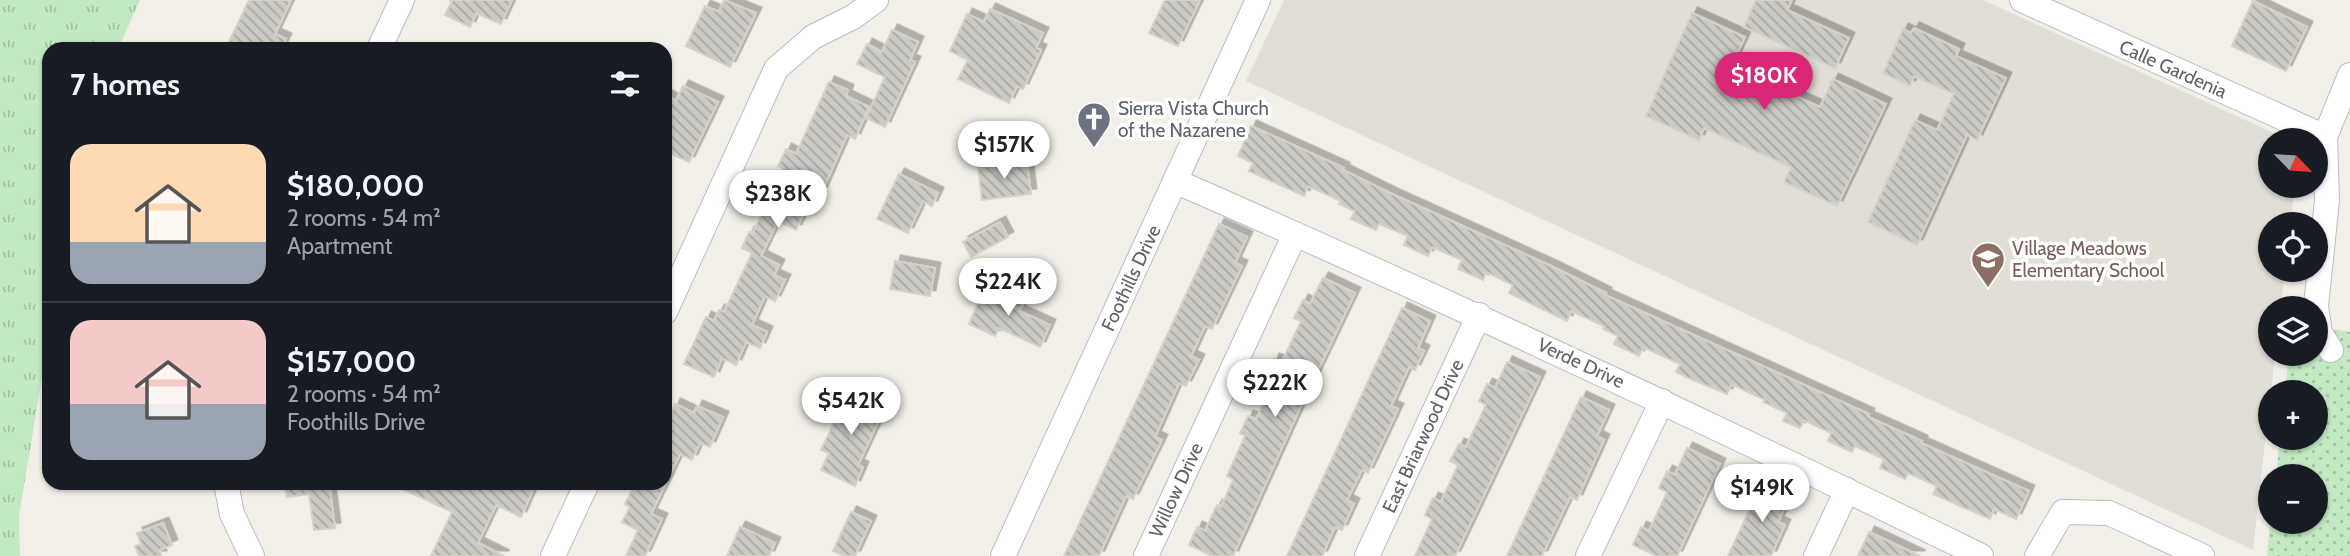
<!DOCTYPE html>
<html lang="en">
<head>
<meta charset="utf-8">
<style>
  :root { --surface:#171b24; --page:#20242c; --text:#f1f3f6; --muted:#9ea1a6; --line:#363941; --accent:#db2777 }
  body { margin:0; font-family:Cabin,sans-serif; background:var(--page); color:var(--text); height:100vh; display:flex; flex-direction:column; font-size:26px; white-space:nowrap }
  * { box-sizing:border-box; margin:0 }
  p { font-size:23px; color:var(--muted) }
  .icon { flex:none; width:38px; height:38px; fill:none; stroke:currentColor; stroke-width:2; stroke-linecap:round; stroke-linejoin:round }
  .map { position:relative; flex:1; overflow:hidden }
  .side { position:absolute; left:42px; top:42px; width:630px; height:448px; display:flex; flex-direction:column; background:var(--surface); border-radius:21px; box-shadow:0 2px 5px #0004 }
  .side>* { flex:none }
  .needle { width:46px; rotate:115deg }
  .controls { position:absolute; left:2258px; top:128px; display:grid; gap:14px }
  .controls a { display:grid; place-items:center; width:70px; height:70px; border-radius:50%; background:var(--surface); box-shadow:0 2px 5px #0004; font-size:35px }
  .price { position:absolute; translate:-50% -60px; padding:0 16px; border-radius:24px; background:#fff; color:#222; font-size:23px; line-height:46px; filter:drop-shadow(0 2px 4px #0008) }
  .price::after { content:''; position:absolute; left:50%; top:42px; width:21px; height:16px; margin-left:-10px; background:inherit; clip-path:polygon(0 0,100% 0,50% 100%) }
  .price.on { background:var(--accent); color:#fff }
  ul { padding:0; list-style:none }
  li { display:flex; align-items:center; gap:21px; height:175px; padding:0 28px }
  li+li { border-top:2px solid var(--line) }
  li span { display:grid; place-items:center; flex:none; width:196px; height:140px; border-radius:21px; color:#555 }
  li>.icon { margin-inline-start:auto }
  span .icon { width:84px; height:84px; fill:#fffc; stroke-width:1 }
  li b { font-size:30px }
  h2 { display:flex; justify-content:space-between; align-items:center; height:84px; padding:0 28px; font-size:30px }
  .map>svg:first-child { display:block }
  .education { fill:#e1ded5 }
  .grass { fill:url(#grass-tufts) }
  .park { fill:url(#park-dots) }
  .building { fill:url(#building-back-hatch); stroke:#d6d1c5; stroke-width:2; filter:url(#shadow) }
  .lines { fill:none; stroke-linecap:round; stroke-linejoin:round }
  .minor-casing { stroke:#b9bdc1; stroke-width:26 }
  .minor { stroke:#fff; stroke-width:24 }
  .labels { text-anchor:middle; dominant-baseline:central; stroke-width:7; stroke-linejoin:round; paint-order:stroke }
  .street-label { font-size:19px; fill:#5e6368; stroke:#fff }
  .worship-label { font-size:19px; fill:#5b616d; stroke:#fff; text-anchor:start }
  .education-label { font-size:19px; fill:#785e54; stroke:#fff; text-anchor:start }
</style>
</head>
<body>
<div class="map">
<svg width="2350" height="556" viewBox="0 0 2350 556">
  <defs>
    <pattern id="grass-tufts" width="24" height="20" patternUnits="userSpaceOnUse" patternTransform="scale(1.75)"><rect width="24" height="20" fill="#c3e9c3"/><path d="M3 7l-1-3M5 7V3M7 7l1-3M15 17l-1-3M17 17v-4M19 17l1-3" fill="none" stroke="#a2c0a2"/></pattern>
    <pattern id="park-dots" width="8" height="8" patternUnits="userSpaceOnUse" patternTransform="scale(1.75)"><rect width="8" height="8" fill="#c3e9c3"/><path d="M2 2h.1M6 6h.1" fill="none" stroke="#a2c0a2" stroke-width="1.8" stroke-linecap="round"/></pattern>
    <pattern id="building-back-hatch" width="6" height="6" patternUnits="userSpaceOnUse" patternTransform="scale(1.75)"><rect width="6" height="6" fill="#cccac4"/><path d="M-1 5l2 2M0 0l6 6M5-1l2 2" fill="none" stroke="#a9a8a3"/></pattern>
    <filter id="shadow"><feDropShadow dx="5.5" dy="-5.5" stdDeviation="0" flood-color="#0004"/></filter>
  </defs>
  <rect width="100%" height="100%" fill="#f1efe7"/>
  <!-- education -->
  <polygon class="education" points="1284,0 1983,0 2289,140 2270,140 2270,186 2295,186 2290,224 2270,224 2270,270 2285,270 2281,308 2270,308 2270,354 2275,354 2253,550 1246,81"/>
  <!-- grass -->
  <polygon class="grass" points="0,0 140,0 118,49 49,49 49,335 19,516 20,556 0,556"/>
  <!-- park -->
  <polygon class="park" points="2315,326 2350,332 2350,556 2269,556 2267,555 2270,522 2315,522 2315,476 2276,476 2280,438 2315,438 2315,392 2285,392 2289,354 2315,354"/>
  <!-- building -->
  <g class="building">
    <polygon points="249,0 291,0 275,34 286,39 281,49 240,49 228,44"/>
    <polygon points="449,0 512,0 501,24 476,13 470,27 445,15 452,1"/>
    <polygon points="724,0 756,13 730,67 686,46 705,6 719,12"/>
    <polygon points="1165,0 1200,0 1178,46 1149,33"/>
    <polygon points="1756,0 1792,0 1787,10 1849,38 1835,68 1744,27"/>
    <polygon points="2253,1 2307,27 2286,71 2232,46"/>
    <polygon points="990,9 1043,33 1036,48 1041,50 1023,89 1017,86 1009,103 958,79 968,60 950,51 967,14 984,22"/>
    <polygon points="1692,13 1745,37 1731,67 1820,107 1833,79 1886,104 1837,206 1784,182 1791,167 1704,128 1699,140 1646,116"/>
    <polygon points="1914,28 1959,49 1956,56 2006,78 1977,140 1967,135 1917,245 1868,222 1915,120 1937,130 1954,94 1914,76 1910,86 1883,73 1903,29 1911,33"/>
    <polygon points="892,30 918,42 910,60 915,62 885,127 866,118 885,77 857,64 867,44 882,52"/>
    <polygon points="829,82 848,90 846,96 869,107 855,139 847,135 822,192 815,189 796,230 778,221 761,256 779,265 774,275 785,280 775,301 765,296 752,325 767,332 760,348 746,342 736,365 722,358 714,377 684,364 706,317 714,321 719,310 724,312 752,253 742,248 749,232 753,233 783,168 778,166 786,149 796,154"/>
    <polygon points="683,86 718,102 689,162 665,151 665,95 676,101"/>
    <polygon points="1251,126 1344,168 1343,170 1392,194 1551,266 1606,293 1605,295 1869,414 1868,417 1922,441 1921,443 2029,491 2016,519 1994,509 1990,519 1958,505 1933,494 1937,486 1908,473 1905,479 1880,468 1884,459 1855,446 1852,452 1828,441 1831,433 1804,420 1800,428 1783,421 1787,413 1763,402 1765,400 1731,384 1727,394 1693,380 1676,372 1680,364 1643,347 1639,356 1614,344 1618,336 1603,329 1604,326 1571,311 1567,321 1509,293 1513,285 1486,272 1483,280 1458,269 1462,260 1432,247 1428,256 1404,245 1408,236 1379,224 1376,230 1351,219 1355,211 1339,204 1341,201 1308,186 1304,196 1249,171 1253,163 1238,156"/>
    <polygon points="1027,162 1031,194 982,200 978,167"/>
    <polygon points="899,174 938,193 932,206 923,201 908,233 877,219"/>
    <polygon points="1000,222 1008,237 971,257 963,242"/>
    <polygon points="1219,224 1247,237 1235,263 1242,266 1212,329 1205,326 1191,356 1199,360 1186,386 1179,383 1155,437 1162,440 1133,499 1126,496 1099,556 1064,556"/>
    <polygon points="895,261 935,268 930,296 890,289"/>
    <polygon points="1323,278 1355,293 1300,408 1233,556 1212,556 1189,545 1197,527 1205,531 1217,505 1221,507 1233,480 1227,476 1245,436 1240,433 1248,416 1256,419 1275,381 1266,376 1274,359 1282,362 1301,321 1294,318 1303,300 1310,304"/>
    <polygon points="996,289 1024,302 1019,311 1050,325 1040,347 999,328 995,336 969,324 982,294 991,298"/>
    <polygon points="1402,308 1430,321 1418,348 1424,351 1415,370 1409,367 1391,406 1398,409 1368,473 1362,470 1347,500 1354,504 1342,530 1335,527 1322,556 1287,556"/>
    <polygon points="1507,362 1540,377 1486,491 1455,556 1415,556 1432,519 1425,515 1433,498 1441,502 1458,465 1450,461 1459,444 1466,447 1486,405 1479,401 1487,384 1495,388"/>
    <polygon points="849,390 885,407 858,465 863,467 855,486 821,470 829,453 821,450"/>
    <polygon points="1581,397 1609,410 1597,436 1604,440 1589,473 1577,500 1570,497 1542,556 1507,556"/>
    <polygon points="675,404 694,413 697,406 723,417 710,447 700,443 692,460 680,454 651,514 662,519 645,556 626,556 638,530 622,522 630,507 625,504 635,483 665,483 665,427"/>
    <polygon points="1687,448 1720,464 1677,556 1657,556 1633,545 1641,527 1649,531 1667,492 1659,488 1667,471 1675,475"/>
    <polygon points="285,483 329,483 335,528 314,530 309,494 287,497"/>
    <polygon points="390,483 468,483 486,491 490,483 536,483 521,517 496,505 478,543 504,556 431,556 452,512"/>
    <polygon points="1762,483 1790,495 1778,522 1785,525 1771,556 1728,556"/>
    <polygon points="851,512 871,521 855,556 845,556 833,551"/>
    <polygon points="163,523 172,545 159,550 161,556 139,556 135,546 141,544 137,533"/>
    <polygon points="740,527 775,543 769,556 727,556"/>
    <polygon points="1869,532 1920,556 1858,556"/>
  </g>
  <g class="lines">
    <!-- minor casing -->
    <g class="minor-casing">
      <g id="minor">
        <polyline points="2022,0 2325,137"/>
        <polyline points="379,49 402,0"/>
        <path d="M1175 181C1447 300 1715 425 1981 556"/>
        <polyline points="665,312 776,69 813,37 853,17 876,0"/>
        <polyline points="2331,350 2320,333 2316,306 2327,200 2325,137 2350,75"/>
        <polyline points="226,483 232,514 252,556"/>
        <polyline points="553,556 587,483"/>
        <polyline points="1003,556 1258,0"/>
        <polyline points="1146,556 1295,234"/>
        <polyline points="1367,556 1479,315"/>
        <polyline points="1588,556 1662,401"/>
        <polyline points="1816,556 1847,490"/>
        <polyline points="2037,556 2063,512 2109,513 2202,556"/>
      </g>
    </g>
    <!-- minor -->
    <use href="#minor" class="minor"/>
  </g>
  <!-- icons -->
  <defs>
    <g id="church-pin" transform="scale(1.75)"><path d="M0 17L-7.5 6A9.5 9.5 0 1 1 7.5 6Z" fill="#6b7280" stroke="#fff"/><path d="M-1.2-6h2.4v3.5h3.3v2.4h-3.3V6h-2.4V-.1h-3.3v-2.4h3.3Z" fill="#fff"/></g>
    <g id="school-pin" transform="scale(1.75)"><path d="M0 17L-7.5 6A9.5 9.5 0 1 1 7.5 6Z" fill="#8d6e63" stroke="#fff"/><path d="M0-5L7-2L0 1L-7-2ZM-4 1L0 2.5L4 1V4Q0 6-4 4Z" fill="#fff"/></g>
  </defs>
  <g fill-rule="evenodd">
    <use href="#church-pin" x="1094" y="119"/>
    <use href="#school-pin" x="1988" y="259"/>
  </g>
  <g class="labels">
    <!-- street labels -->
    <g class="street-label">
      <text transform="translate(2173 69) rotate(24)">Calle Gardenia</text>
      <text transform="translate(1131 278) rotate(-65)">Foothills Drive</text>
      <text transform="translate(1581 363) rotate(25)">Verde Drive</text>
      <text transform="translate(1423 436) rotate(-65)">East Briarwood Drive</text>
      <text transform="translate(1176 490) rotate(-65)">Willow Drive</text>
    </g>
    <!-- worship labels -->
    <g class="worship-label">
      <text x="1118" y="108">Sierra Vista Church<tspan x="1118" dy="22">of the Nazarene</tspan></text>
    </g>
    <!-- education labels -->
    <g class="education-label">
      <text x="2012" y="248">Village Meadows<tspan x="2012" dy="22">Elementary School</tspan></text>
    </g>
  </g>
</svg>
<div class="controls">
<a><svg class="needle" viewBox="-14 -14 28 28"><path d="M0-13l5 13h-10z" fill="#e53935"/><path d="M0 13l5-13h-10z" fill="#9ea1a6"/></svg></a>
<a><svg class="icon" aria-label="locate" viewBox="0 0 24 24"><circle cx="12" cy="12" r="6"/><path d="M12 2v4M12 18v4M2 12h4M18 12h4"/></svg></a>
<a><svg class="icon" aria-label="layers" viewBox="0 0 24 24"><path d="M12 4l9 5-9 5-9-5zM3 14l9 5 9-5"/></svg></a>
<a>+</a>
<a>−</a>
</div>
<b class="price on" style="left:1764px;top:112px">$180K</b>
<b class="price" style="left:1004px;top:181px">$157K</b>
<b class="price" style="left:778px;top:230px">$238K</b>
<b class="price" style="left:1008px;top:318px">$224K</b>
<b class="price" style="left:1275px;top:419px">$222K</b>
<b class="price" style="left:851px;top:437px">$542K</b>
<b class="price" style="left:1762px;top:524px">$149K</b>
<section class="side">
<h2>7 homes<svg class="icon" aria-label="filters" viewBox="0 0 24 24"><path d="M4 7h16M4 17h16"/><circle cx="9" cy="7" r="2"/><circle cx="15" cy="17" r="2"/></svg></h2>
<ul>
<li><span style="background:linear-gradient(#ffd9b3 70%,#9aa5b1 0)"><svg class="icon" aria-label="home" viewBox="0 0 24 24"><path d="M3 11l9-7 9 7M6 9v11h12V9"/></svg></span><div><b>$180,000</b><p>2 rooms · 54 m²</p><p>Apartment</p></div></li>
<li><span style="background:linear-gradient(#f6c9c9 60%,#9aa5b1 0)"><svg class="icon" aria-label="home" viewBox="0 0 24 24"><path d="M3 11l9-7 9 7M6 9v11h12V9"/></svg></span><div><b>$157,000</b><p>2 rooms · 54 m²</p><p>Foothills Drive</p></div></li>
</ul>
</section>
</div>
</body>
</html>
